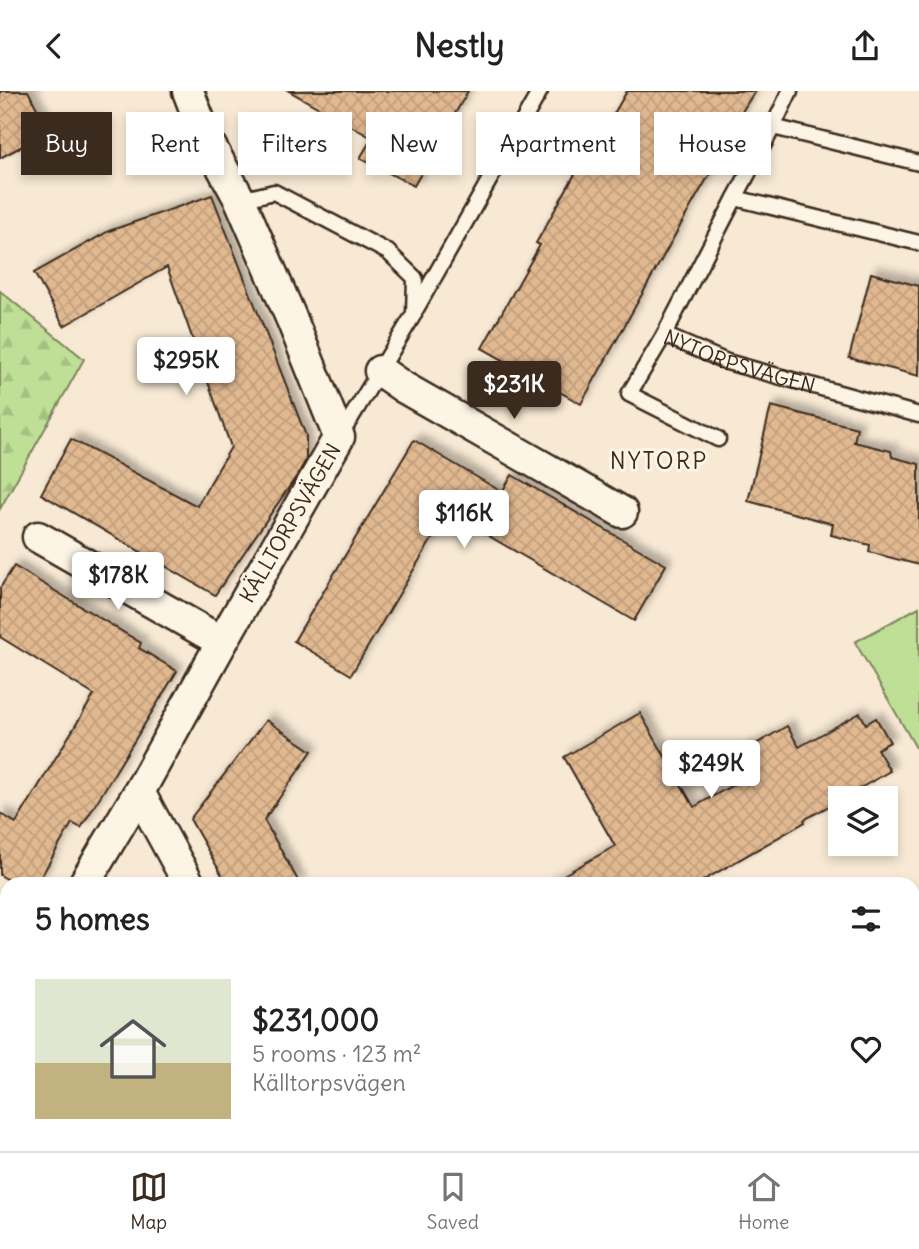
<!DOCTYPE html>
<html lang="en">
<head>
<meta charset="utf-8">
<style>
  :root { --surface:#fff; --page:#f2f2f2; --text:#222; --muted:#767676; --line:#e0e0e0; --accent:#3b2a1e }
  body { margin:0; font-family:Delius,sans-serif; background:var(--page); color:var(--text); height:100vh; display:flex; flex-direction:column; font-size:26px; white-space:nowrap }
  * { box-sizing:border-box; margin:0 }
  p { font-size:23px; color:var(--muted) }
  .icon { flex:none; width:38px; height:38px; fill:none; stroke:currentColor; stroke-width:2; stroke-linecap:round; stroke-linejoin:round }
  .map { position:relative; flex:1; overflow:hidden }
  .side { position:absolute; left:0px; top:786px; width:920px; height:275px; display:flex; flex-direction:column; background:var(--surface); border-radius:21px 21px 0 0; box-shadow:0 4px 10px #0003 }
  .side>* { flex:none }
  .guide { position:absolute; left:21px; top:21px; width:878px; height:63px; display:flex; gap:14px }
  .fabs { position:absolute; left:828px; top:695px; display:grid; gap:14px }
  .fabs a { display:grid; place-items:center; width:70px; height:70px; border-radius:0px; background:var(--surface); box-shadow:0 4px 10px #0003; font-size:35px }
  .price { position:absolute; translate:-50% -60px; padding:0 16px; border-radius:7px; background:#fff; color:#222; font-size:23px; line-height:46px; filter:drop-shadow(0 2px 4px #0008) }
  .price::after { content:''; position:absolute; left:50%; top:42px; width:21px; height:16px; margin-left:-10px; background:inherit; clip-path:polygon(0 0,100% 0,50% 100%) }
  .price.selected { background:var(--accent); color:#fff }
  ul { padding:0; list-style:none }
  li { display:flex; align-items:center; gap:21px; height:175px; padding:0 35px }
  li+li { border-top:2px solid var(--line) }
  li span { display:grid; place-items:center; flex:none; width:196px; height:140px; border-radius:0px; color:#555 }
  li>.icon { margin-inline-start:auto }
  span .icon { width:84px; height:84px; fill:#fffc; stroke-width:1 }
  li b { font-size:30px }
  h2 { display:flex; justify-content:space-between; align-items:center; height:84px; padding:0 35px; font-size:30px }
  .chip { padding:0 24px; border-radius:0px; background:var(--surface); box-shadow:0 4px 10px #0003; font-size:24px; line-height:63px }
  .chip.selected { background:var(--accent); color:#fff }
  header { display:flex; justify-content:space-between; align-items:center; height:91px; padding:0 35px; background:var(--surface); font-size:32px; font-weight:700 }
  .dock { display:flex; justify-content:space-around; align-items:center; height:98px; border-top:2px solid var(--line); background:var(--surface); font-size:19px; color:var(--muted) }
  .dock a { display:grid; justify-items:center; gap:4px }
  .dock .selected { color:var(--accent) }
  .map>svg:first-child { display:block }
  .forest { fill:url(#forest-firs); stroke:#7d845a; stroke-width:2 }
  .green { fill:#bfdf97; stroke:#7d845a; stroke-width:2 }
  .building { fill:url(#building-cross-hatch); stroke:#3b2a1e; stroke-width:2; filter:url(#shadow) }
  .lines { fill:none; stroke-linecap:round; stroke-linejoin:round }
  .lane-casing { stroke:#3b2a1e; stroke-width:19 }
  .street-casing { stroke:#3b2a1e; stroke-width:35 }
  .lane { stroke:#fcf5e5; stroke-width:14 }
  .street { stroke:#fcf5e5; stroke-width:30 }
  .labels { text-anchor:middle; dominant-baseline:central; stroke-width:6; stroke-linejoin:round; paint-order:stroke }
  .street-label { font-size:21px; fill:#3b2a1e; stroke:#fcf5e5 }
  .neighbourhood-label { font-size:23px; letter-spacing:2px; fill:#3b2a1e; stroke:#fcf5e5 }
</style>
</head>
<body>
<header><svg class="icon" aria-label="back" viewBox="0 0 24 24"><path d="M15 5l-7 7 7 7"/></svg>Nestly<svg class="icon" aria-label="share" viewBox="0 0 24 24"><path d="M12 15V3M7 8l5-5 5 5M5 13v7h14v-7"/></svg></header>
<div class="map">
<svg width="919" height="1060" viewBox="0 0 919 1060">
  <defs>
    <pattern id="forest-firs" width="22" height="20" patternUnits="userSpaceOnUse" patternTransform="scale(1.75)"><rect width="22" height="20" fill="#bfdf97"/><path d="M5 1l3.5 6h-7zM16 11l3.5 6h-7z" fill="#a5c082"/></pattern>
    <pattern id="building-cross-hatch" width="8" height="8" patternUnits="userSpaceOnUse" patternTransform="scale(1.75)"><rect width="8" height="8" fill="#e1b991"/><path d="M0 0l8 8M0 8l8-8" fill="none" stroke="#c29f7d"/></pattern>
    <filter id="shadow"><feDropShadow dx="6" dy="-6" stdDeviation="3.5" flood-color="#0004"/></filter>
  </defs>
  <rect width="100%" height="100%" fill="#f7e9d4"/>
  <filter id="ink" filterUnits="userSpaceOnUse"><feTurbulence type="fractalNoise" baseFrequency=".0143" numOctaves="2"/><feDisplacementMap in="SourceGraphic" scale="14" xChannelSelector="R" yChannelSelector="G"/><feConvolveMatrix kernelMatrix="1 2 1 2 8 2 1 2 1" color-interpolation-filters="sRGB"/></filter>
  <g filter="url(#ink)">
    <!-- forest -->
    <g class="forest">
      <polygon points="0,200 84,268 0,418"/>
      <polygon points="7,973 7,1054 254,1054 262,1060 0,1060 0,978"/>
    </g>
    <!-- green -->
    <g class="green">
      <polygon points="919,516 919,662 855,551"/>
      <polygon points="0,896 7,900 7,973 0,978"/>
    </g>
    <!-- building -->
    <g class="building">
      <polygon points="0,0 28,0 49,41 0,67"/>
      <polygon points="289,0 468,0 414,95 360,67 372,47"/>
      <polygon points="627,0 755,0 733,35 737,37 694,110 581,313 482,257 540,154 536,152 579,76 582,78"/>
      <polygon points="212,104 306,345 306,369 298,383 215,504 41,403 71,348 197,415 231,356 167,176 64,235 34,182 109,140"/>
      <polygon points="871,182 919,195 919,285 849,267"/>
      <polygon points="771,315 857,337 854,351 891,360 892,366 919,373 919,474 869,461 870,454 831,444 833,433 748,410"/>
      <polygon points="414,349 502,401 512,384 666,474 634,530 448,421 351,584 294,550"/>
      <polygon points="14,475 141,552 139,557 177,580 81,737 72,732 37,793 15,793 0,784 0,722 16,732 94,604 0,546 0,497"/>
      <polygon points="640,622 694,716 743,688 732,667 787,635 799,656 860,622 866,633 876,627 890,651 877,658 890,680 843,707 840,707 840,709 804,729 805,731 697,793 548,793 615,755 564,666"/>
      <polygon points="266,629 312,660 264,729 300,793 227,793 190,728"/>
    </g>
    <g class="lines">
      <!-- lane casing -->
      <g class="lane-casing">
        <g id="lane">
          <path id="s1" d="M790 0 773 36 735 107 664 244 727 271 919 324"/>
          <polyline points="773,36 919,72"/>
          <polyline points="735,107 919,152"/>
          <polyline points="240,109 274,101 388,161 415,187 414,223 340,345"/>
          <polyline points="416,218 540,0"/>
          <polyline points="664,244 629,303 718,348"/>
          <polyline points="589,1054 593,1060"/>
        </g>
      </g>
      <!-- street casing -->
      <g class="street-casing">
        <g id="street">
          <polyline points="188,0 206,47 240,109 292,229 339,346 222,551 139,701 189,793"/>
          <polyline points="380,280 403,296 622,421"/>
          <polyline points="38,446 222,551"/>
          <polyline points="84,793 139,701"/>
          <polyline points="0,826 7,830"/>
          <polyline points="914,841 919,849"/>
          <polyline points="914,955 919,952"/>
          <polyline points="324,1054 329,1060"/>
          <polyline points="721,1060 733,1054"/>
        </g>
      </g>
      <!-- lane -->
      <use href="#lane" class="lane"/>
      <!-- street -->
      <use href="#street" class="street"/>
    </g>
  </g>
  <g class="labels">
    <!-- street labels -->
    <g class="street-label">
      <text stroke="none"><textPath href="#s1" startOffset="355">NYTORPSVÄGEN</textPath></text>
      <text transform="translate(290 432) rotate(-60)">KÄLLTORPSVÄGEN</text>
    </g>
    <!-- neighbourhood labels -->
    <g class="neighbourhood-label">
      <text x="659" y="369">NYTORP</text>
    </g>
  </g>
</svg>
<div class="fabs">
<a><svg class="icon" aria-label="layers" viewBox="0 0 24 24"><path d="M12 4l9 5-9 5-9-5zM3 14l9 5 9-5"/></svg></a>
</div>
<b class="price" style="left:186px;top:306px">$295K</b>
<b class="price selected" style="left:514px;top:330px">$231K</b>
<b class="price" style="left:464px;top:459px">$116K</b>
<b class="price" style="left:118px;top:521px">$178K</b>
<b class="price" style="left:711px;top:709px">$249K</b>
<div class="guide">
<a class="chip selected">Buy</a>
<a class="chip">Rent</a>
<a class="chip">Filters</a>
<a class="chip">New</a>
<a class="chip">Apartment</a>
<a class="chip">House</a>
</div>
<section class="side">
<h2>5 homes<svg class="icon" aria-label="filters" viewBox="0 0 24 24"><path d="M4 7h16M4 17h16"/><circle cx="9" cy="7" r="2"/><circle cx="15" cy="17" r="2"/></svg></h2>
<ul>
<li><span style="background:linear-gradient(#dfe7d0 60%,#c2b280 0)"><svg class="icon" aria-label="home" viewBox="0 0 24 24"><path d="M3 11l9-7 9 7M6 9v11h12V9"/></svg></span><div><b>$231,000</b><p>5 rooms · 123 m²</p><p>Källtorpsvägen</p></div><svg class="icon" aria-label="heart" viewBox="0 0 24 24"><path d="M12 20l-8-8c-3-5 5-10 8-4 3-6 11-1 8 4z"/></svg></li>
</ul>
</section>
</div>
<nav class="dock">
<a class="selected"><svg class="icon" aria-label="map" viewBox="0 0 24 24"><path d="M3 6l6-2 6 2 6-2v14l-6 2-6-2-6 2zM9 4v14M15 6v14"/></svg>Map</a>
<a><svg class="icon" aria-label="saved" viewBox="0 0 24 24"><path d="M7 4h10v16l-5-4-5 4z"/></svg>Saved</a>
<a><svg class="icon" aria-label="home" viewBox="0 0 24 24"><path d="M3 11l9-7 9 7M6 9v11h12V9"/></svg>Home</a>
</nav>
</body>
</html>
